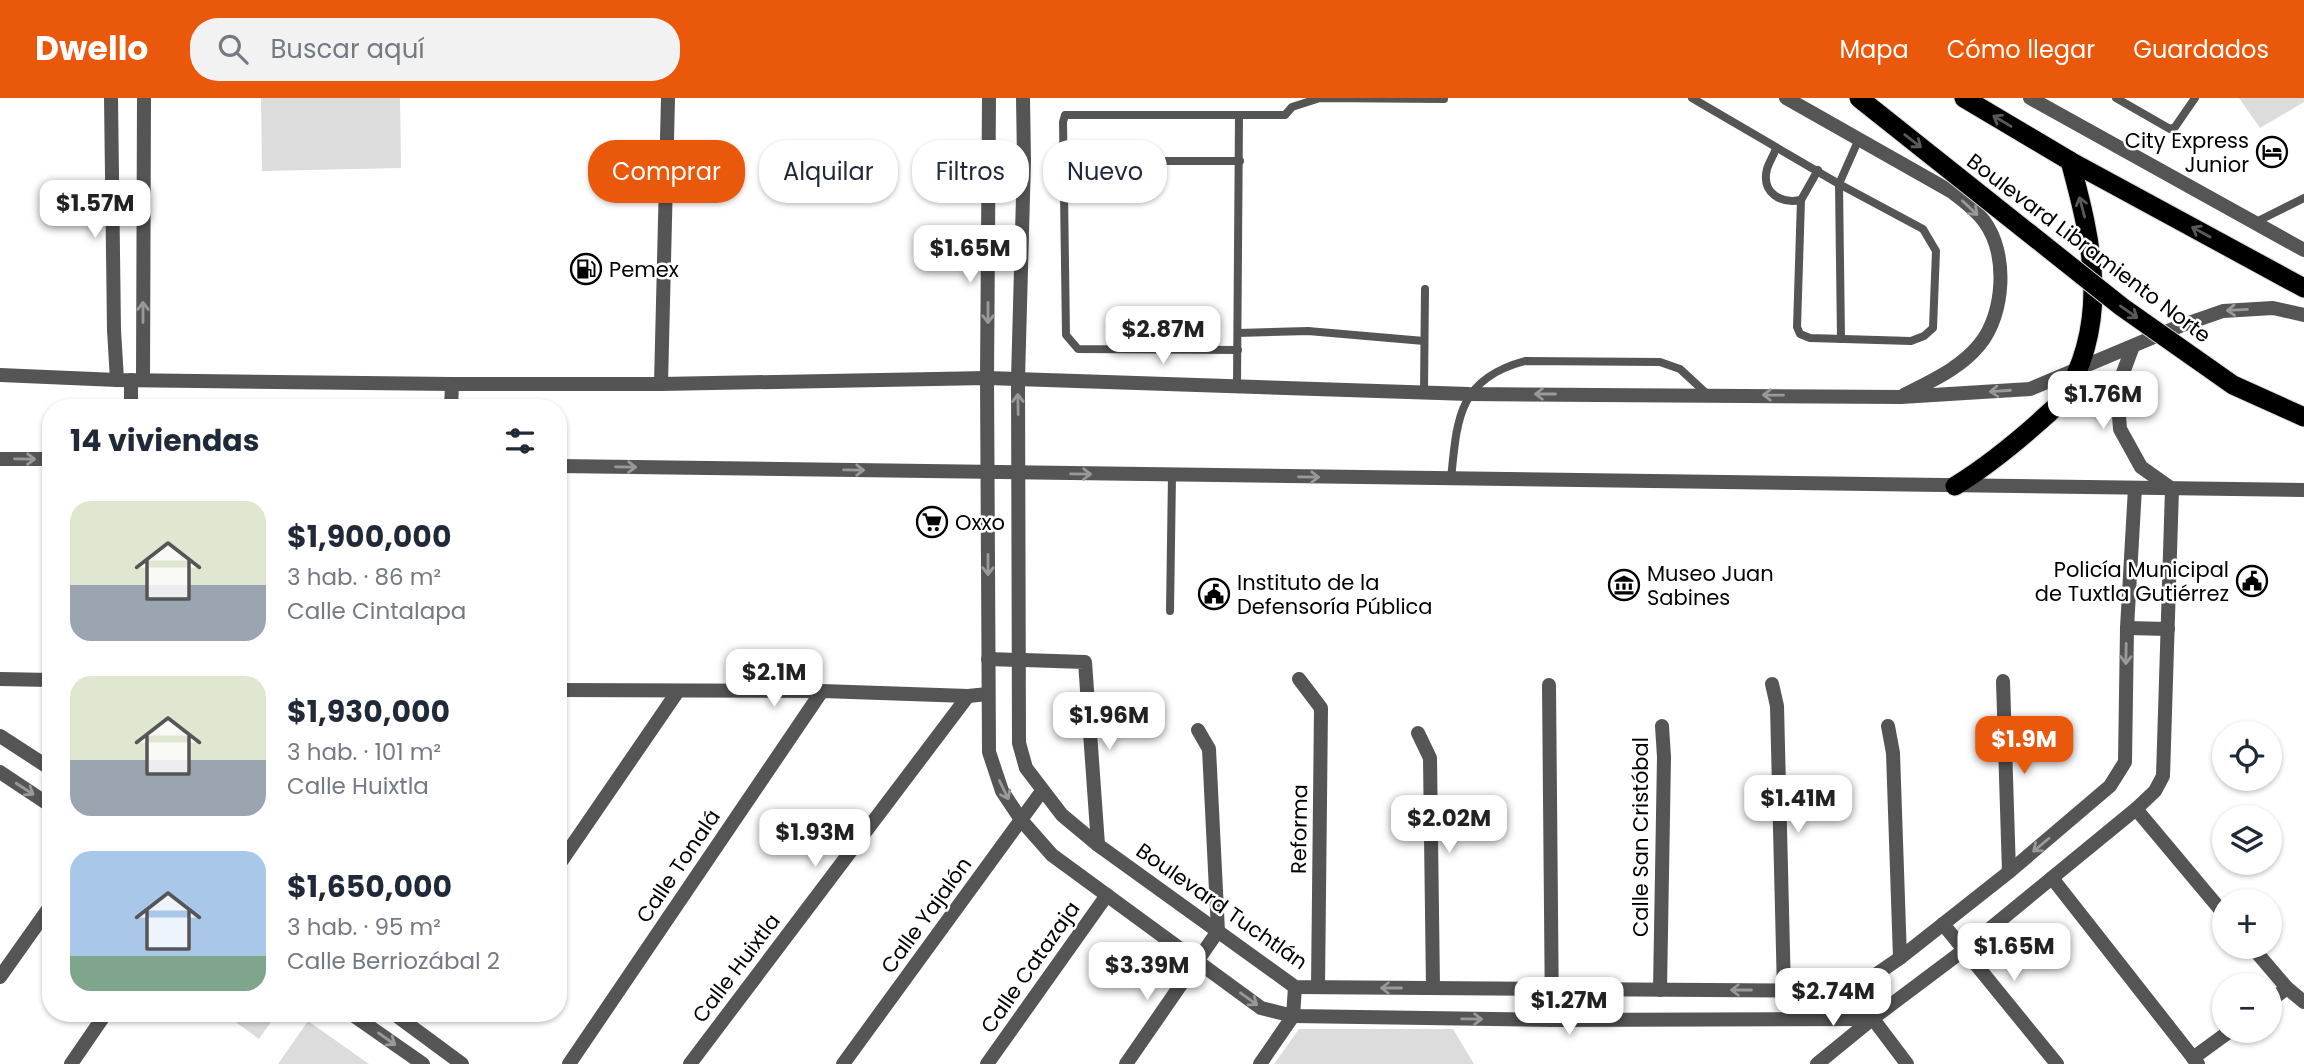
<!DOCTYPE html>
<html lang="es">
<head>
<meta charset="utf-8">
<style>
  :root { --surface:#fff; --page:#f2f2f3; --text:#1f2937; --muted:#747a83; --accent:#ea580c }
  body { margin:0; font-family:Poppins,sans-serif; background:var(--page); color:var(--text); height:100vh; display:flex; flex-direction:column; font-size:26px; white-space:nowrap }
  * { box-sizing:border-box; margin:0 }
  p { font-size:23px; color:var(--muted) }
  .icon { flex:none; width:38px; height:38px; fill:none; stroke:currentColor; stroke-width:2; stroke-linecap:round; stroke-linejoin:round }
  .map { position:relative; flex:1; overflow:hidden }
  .details { position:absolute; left:42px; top:301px; width:525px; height:623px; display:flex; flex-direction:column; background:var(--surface); border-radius:28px; box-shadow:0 2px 5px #0004 }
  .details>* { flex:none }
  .banner { position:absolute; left:588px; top:42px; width:665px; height:63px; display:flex; gap:14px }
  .controls { position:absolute; left:2212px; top:623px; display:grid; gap:14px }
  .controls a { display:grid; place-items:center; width:70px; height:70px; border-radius:50%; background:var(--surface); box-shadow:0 2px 5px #0004; font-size:35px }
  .price { position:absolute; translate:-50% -60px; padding:0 16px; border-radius:14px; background:#fff; color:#222; font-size:23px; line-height:46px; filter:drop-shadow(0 2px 4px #0008) }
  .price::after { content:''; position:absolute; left:50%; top:42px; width:21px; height:16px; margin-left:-10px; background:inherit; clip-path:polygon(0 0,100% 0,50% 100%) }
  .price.selected { background:var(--accent); color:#fff }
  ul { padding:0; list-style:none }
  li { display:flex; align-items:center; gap:21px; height:175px; padding:0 28px }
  li span { display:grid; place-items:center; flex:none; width:196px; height:140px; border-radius:21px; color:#555 }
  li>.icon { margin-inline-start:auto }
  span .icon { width:84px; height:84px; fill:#fffc; stroke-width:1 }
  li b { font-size:30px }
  h2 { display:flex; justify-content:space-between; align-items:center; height:84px; padding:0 28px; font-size:30px }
  .tag { padding:0 24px; border-radius:28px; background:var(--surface); box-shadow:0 2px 5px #0004; font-size:24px; line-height:63px }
  .tag.selected { background:var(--accent); color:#fff }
  header { display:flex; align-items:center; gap:42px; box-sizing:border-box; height:98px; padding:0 35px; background:var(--accent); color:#fff }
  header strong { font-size:33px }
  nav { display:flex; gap:38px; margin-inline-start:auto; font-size:24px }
  .search { width:490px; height:63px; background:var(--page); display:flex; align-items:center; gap:18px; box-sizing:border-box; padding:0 24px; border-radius:28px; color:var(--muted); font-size:26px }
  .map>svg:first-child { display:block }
  .green { fill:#dcdcdc }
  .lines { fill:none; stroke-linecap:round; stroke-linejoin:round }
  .trunk-casing { stroke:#dbdbdb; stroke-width:21 }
  .service { stroke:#555; stroke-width:8 }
  .minor { stroke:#555; stroke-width:14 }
  .tertiary { stroke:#555; stroke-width:14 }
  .trunk { stroke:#000; stroke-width:19 }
  .trunk-bridge-casing { stroke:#dbdbdb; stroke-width:21; stroke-linecap:butt }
  .trunk-bridge { stroke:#000; stroke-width:19 }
  .oneway { stroke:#595959 }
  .oneway2 { stroke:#999 }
  .labels { text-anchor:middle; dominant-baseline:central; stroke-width:5; stroke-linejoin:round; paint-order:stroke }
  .poi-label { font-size:21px; fill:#000; stroke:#fff; text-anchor:start }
  .street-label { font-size:21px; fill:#000; stroke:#fff }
</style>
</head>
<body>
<header>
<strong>Dwello</strong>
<div class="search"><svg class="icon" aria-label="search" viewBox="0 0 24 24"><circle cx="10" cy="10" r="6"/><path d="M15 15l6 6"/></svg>Buscar aquí</div>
<nav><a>Mapa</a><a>Cómo llegar</a><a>Guardados</a></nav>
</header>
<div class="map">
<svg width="2304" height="966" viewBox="0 0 2304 966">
  <rect width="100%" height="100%" fill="#fff"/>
  <!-- green -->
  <g class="green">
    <polygon points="261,0 400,0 401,70 262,73"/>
    <polygon points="2239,0 2304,0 2304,4 2260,30"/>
    <polygon points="223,915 277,915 259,941"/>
    <polygon points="308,923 369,966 278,966"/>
    <polygon points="1299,931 1453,931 1474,966 1274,966"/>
  </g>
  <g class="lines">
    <!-- trunk casing -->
    <g class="trunk-casing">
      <g id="trunk">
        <polyline points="1964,0 2070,63 2304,190"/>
        <path d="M1955 388C1986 369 2013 347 2040 323 2047 316 2057 309 2063 301 2111 223 2092 144 2070 63"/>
      </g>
    </g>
    <!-- service -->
    <g class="service">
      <polyline points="1692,0 1839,86 1923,131 1936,153 1933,230 1924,238 1911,243 1810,240 1800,236 1797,229 1801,102"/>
      <polyline points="2116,0 2170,31 2175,29 2195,0"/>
      <path d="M1776 50C1774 57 1769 64 1767 71 1761 95 1781 106 1801 102L1818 72"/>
      <polyline points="1162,63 1240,63"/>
      <polyline points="2254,125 2304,100"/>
      <polyline points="1238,235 1308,233 1424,243"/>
      <polyline points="1841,241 1839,86 1858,43"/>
      <polyline points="1238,252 1078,251 1066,237 1063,24 1065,17 1285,17 1292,9 1320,0 1444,1"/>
      <polyline points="1237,287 1239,17"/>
      <polyline points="1424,293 1425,191"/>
      <path d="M1451 381C1457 321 1458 281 1525 263L1660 264 1680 271 1707 296"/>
      <polyline points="1170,513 1172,377"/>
    </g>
    <!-- minor -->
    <g class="minor">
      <polyline points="661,286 668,0"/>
      <polyline points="988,561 1085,564 1098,747"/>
      <polyline points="0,581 51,582"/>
      <polyline points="1299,581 1321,610 1318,889"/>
      <polyline points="2003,583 2009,774"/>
      <polyline points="1772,586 1777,608 1784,893"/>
      <polyline points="1549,587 1552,922"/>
      <polyline points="558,592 822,593 968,598 988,596"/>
      <polyline points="1888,628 1893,655 1900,860"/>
      <polyline points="1418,635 1430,660 1433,890"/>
      <polyline points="0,638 51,671"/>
      <polyline points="0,674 51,708"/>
      <polyline points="2136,711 2224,816"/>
      <polyline points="558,768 678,593"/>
      <polyline points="2052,780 2198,966"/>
      <polyline points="1943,826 2057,966"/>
      <polyline points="2252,849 2287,890 2304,904"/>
      <polyline points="0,879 51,807"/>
      <polyline points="1660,892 1664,659 1662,628"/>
      <polyline points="1852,893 1907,966"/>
      <polyline points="2270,903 2287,890"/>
      <polyline points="350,915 423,966"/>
      <polyline points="393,915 462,966"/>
      <polyline points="2193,960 2230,933"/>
      <polyline points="71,966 106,915"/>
      <polyline points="569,966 822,593"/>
      <polyline points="690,966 968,598"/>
      <polyline points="843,966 1042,693"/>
      <polyline points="987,966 1107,797"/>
      <polyline points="1126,966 1218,833 1209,651 1198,632"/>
      <polyline points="1260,966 1293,918 1295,889"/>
      <polyline points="1817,966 1872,921"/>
    </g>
    <!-- tertiary -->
    <g class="tertiary">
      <polyline points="111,0 114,232 117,282"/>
      <polyline points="989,0 987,280 989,654 1002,693 1022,723 1052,757 1261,910 1293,918 1552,922 1872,921 1964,852 2136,711 2155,693 2163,678 2172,391 2141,369 2120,331 2117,291 2133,248"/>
      <polyline points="1023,0 1024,62 1018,281 1019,645 1026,670 1062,717 1098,747 1295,889 1852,893 1900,860 2009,774 2110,688 2125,664 2127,530 2135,390"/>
      <path d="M1786 0 1952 94C1964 103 1975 111 1984 123 2008 155 2005 215 1980 246 1961 270 1931 283 1904 297"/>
      <polyline points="2030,0 2304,152"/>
      <polyline points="0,277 117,282 452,286 661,286 987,280 1469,296 1901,299 2030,291 2180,228 2223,213 2273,210 2304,217"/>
      <polyline points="131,282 131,310"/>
      <polyline points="143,282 144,0"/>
      <polyline points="451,310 452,286"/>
      <polyline points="0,361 51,361"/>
      <polyline points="558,368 2304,392"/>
      <polyline points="2127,530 2168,531"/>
    </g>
    <!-- trunk -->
    <use href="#trunk" class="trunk"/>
    <!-- trunk-bridge casing -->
    <g class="trunk-bridge-casing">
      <polyline id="trunk-bridge" points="1859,0 2122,209 2233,287 2304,319"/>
    </g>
    <!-- trunk-bridge -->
    <use href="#trunk-bridge" class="trunk-bridge"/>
  </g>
  <!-- one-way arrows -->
  <defs><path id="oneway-shaft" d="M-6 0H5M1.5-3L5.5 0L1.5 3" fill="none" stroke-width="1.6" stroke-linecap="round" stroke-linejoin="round" transform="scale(1.75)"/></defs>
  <g class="oneway">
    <use href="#oneway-shaft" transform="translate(2002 23) rotate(-149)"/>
    <use href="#oneway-shaft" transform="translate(1913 43) rotate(38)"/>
    <use href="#oneway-shaft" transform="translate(2082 109) rotate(-105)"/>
    <use href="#oneway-shaft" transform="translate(2201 134) rotate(-151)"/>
    <use href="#oneway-shaft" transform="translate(2129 214) rotate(35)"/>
  </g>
  <g class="oneway2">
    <use href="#oneway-shaft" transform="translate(1970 110) rotate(43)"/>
    <use href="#oneway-shaft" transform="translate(2237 212) rotate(177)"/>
    <use href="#oneway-shaft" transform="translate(143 214) rotate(-90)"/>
    <use href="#oneway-shaft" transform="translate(988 215) rotate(90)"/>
    <use href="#oneway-shaft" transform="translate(2000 293) rotate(176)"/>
    <use href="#oneway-shaft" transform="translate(1545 296) rotate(-180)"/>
    <use href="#oneway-shaft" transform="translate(1773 297) rotate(-179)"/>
    <use href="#oneway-shaft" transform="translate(1018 306) rotate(-91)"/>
    <use href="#oneway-shaft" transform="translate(25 361) rotate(1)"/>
    <use href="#oneway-shaft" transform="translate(626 369) rotate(1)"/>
    <use href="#oneway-shaft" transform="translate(854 372) rotate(1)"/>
    <use href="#oneway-shaft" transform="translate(1081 376) rotate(1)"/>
    <use href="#oneway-shaft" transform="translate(1309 379) rotate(1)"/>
    <use href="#oneway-shaft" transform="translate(988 467) rotate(90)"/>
    <use href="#oneway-shaft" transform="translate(2126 556) rotate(91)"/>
    <use href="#oneway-shaft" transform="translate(25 691) rotate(33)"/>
    <use href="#oneway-shaft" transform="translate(1004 692) rotate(64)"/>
    <use href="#oneway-shaft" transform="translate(2041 747) rotate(140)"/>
    <use href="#oneway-shaft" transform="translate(1391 890) rotate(-180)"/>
    <use href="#oneway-shaft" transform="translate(1741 892) rotate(-180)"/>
    <use href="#oneway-shaft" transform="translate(1249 901) rotate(36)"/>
    <use href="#oneway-shaft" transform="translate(1472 921) rotate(1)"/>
    <use href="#oneway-shaft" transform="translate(387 941) rotate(35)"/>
  </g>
  <!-- icons -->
  <defs>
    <g id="hotel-ring" transform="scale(1.575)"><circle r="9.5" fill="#fff" stroke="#000" stroke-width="1.5"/><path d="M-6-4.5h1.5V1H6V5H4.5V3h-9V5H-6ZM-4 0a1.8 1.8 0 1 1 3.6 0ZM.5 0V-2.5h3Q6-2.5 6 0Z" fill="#000"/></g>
    <g id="fuel-ring" transform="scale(1.575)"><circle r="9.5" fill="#fff" stroke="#000" stroke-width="1.5"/><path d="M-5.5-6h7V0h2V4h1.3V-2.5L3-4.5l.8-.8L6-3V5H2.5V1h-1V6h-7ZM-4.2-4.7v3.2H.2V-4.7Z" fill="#000"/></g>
    <g id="supermarket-ring" transform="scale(1.575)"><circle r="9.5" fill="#fff" stroke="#000" stroke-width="1.5"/><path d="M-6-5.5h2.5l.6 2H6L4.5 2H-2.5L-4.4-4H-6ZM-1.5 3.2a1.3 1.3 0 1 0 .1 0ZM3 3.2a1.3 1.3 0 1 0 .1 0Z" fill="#000"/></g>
    <g id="civic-ring" transform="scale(1.575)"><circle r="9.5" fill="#fff" stroke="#000" stroke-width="1.5"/><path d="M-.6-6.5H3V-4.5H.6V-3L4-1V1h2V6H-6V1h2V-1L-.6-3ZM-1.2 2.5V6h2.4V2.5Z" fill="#000"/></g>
    <g id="museum-ring" transform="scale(1.575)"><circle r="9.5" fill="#fff" stroke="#000" stroke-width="1.5"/><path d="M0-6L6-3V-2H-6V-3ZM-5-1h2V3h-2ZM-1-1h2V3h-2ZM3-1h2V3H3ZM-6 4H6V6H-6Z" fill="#000"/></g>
  </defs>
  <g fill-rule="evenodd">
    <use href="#hotel-ring" x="2272" y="54"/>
    <use href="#fuel-ring" x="586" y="171"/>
    <use href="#supermarket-ring" x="932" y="424"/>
    <use href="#civic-ring" x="2252" y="483"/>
    <use href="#museum-ring" x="1624" y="487"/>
    <use href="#civic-ring" x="1214" y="496"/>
  </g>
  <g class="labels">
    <!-- poi labels -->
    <g class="poi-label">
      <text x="2249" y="42" text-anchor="end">City Express<tspan x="2249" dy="24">Junior</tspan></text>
      <text x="609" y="171">Pemex</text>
      <text x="955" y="424">Oxxo</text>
      <text x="2229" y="471" text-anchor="end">Policía Municipal<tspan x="2229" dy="24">de Tuxtla Gutiérrez</tspan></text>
      <text x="1647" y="475">Museo Juan<tspan x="1647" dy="24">Sabines</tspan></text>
      <text x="1237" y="484">Instituto de la<tspan x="1237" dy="24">Defensoría Pública</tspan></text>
    </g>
    <!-- street labels -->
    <g class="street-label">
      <text transform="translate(2089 150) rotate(37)">Boulevard Libramiento Norte</text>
      <text transform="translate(1299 731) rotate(-89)">Reforma</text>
      <text transform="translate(1640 739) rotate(-90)">Calle San Cristóbal</text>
      <text transform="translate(678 768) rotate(-56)">Calle Tonalá</text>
      <text transform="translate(1222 808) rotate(35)">Boulevard Tuchtlán</text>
      <text transform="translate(926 817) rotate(-54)">Calle Yajalón</text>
      <text transform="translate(1030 869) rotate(-55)">Calle Catazaja</text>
      <text transform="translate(736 870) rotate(-53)">Calle Huixtla</text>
    </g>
  </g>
</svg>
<div class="controls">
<a><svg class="icon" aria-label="locate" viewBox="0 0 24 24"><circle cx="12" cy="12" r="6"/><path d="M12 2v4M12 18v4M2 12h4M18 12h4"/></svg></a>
<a><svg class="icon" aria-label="layers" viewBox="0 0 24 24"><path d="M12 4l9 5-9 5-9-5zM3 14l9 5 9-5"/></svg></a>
<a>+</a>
<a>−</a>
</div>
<b class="price" style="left:95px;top:142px">$1.57M</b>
<b class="price" style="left:970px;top:187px">$1.65M</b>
<b class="price" style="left:1163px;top:268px">$2.87M</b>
<b class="price" style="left:2103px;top:333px">$1.76M</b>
<b class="price" style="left:774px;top:611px">$2.1M</b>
<b class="price" style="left:1109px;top:654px">$1.96M</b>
<b class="price selected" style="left:2024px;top:678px">$1.9M</b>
<b class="price" style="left:1798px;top:737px">$1.41M</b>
<b class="price" style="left:1449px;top:757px">$2.02M</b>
<b class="price" style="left:815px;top:771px">$1.93M</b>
<b class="price" style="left:2014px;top:885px">$1.65M</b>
<b class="price" style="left:1147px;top:904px">$3.39M</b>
<b class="price" style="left:1833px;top:930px">$2.74M</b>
<b class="price" style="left:1569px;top:939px">$1.27M</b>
<div class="banner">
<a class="tag selected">Comprar</a>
<a class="tag">Alquilar</a>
<a class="tag">Filtros</a>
<a class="tag">Nuevo</a>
</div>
<section class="details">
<h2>14 viviendas<svg class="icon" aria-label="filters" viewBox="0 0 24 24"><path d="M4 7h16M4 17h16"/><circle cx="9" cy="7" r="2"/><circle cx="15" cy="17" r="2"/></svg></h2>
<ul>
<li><span style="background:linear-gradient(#dfe7d0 60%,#9aa5b1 0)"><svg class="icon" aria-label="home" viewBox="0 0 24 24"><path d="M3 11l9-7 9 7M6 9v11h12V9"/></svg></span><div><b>$1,900,000</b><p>3 hab. · 86 m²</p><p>Calle Cintalapa</p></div></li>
<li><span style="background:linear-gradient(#dfe7d0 60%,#9aa5b1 0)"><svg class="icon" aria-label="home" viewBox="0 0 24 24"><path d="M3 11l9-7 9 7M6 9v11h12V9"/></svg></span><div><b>$1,930,000</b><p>3 hab. · 101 m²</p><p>Calle Huixtla</p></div></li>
<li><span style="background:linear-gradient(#a9c7e8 75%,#7fa58c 0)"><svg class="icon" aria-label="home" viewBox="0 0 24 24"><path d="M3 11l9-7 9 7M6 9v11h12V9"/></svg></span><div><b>$1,650,000</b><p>3 hab. · 95 m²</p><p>Calle Berriozábal 2</p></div></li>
</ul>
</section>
</div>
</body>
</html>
